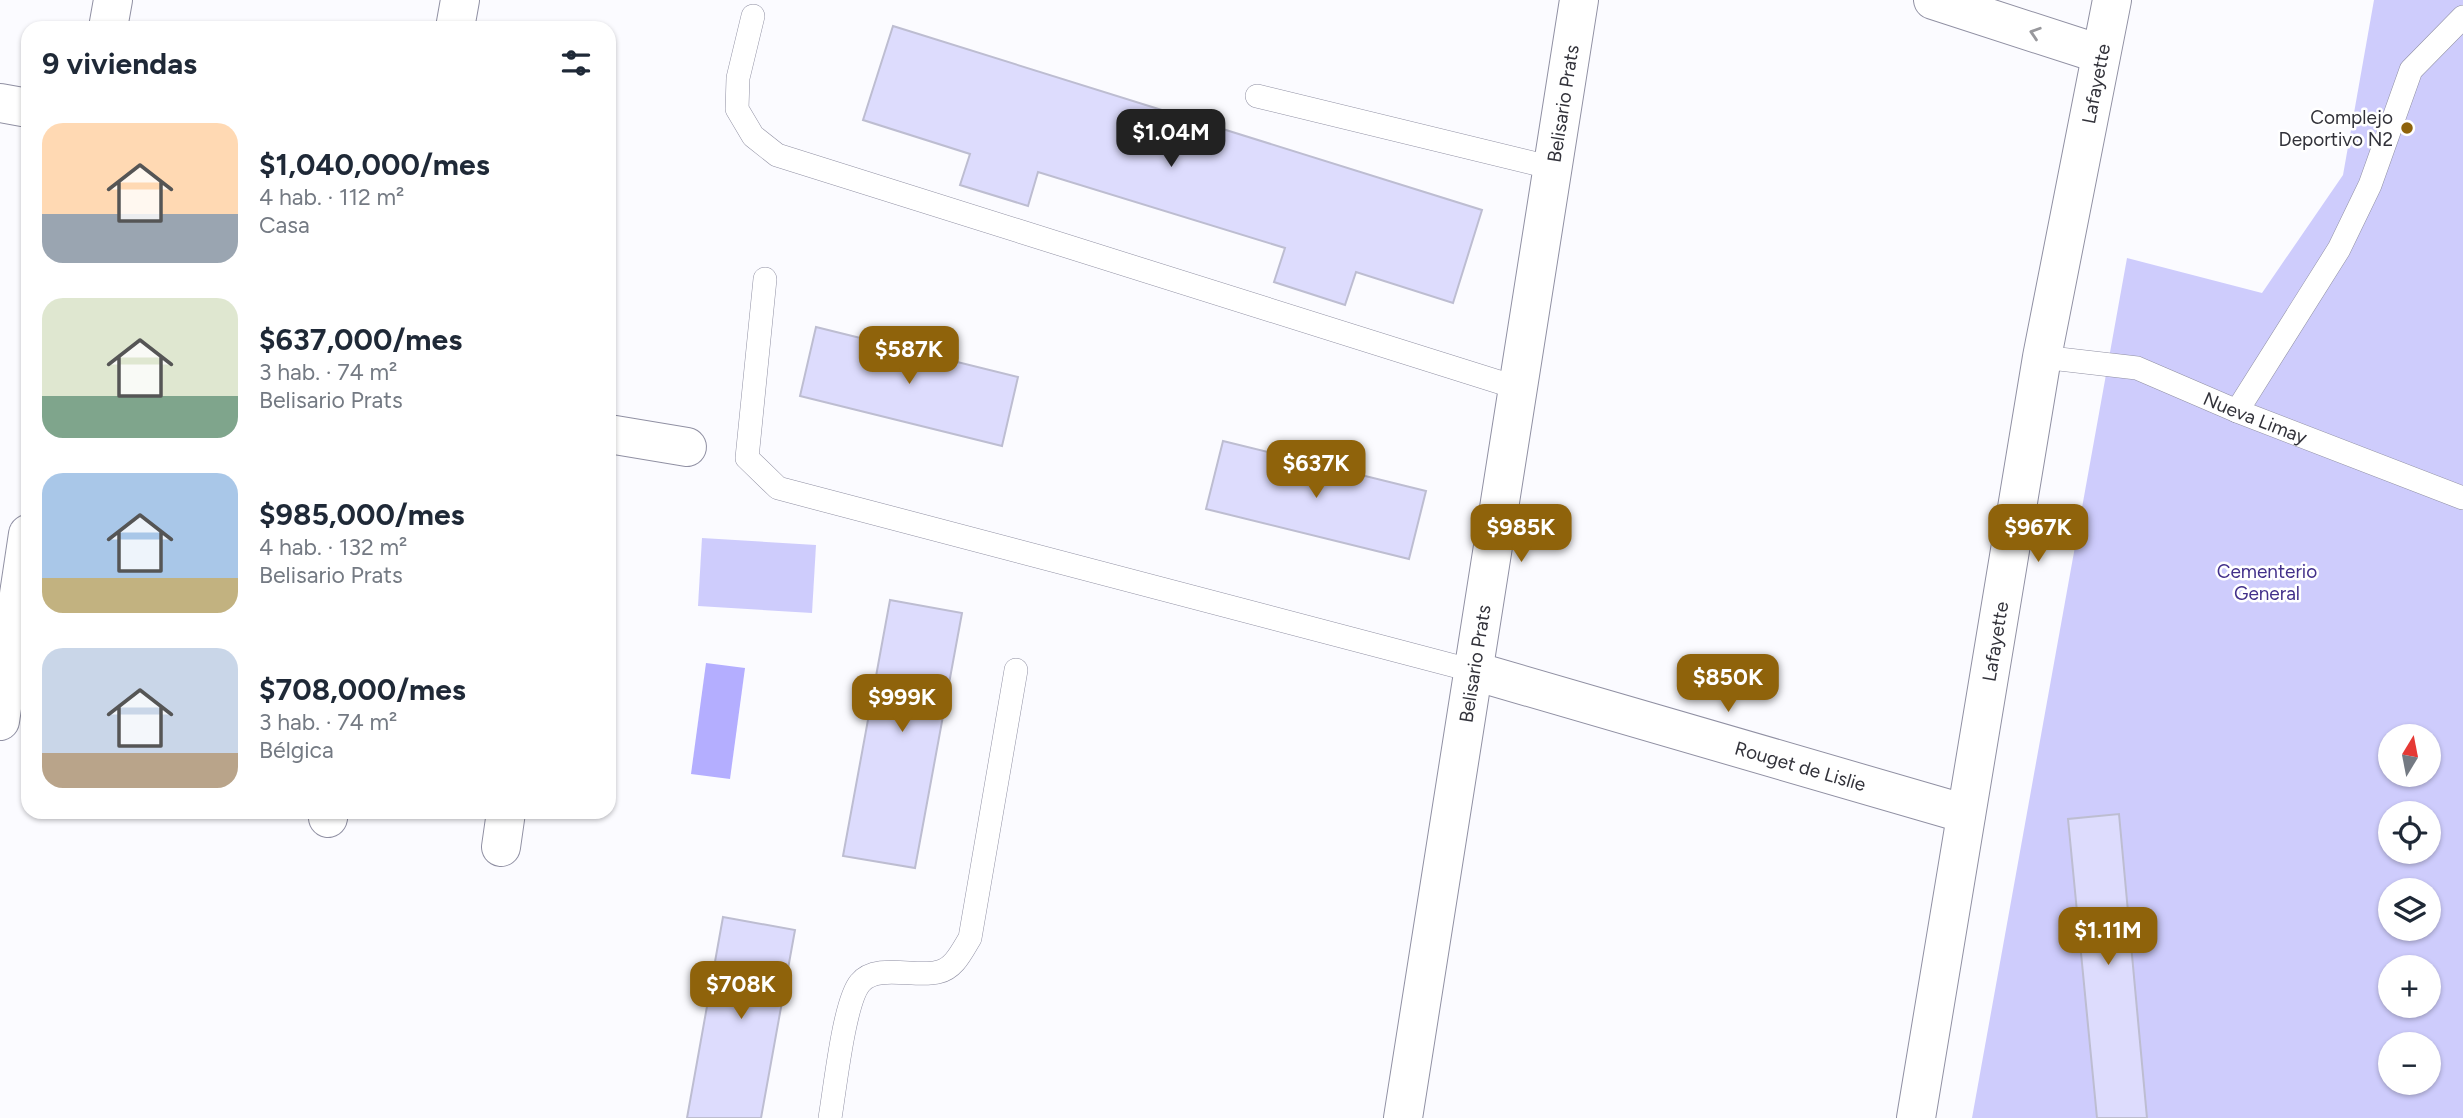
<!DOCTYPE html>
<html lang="es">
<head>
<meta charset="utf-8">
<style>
  :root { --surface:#fff; --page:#f6f6f7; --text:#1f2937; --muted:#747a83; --accent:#8f630b }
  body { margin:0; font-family:Figtree,sans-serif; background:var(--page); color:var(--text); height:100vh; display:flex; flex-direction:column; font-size:26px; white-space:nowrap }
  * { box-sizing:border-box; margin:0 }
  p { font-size:23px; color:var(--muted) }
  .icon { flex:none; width:38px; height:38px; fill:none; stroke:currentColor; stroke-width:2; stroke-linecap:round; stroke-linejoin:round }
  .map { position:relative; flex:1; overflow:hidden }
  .sheet { position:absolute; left:21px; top:21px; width:595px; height:798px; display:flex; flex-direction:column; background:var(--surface); border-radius:21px; box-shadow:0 2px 5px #0004 }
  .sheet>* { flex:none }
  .needle { width:46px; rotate:10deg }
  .tools { position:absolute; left:2378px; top:724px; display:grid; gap:14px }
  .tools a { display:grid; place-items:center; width:63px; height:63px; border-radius:50%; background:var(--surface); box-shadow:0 2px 5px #0004; font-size:35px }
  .price { position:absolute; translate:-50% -60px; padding:0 16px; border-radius:14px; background:var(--accent); color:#fff; font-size:23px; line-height:46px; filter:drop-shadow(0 2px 4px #0008) }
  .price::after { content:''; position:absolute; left:50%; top:42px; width:21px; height:16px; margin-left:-10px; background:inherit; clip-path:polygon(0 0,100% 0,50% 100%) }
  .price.on { background:#222; color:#fff }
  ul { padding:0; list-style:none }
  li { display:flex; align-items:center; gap:21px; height:175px; padding:0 21px }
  li span { display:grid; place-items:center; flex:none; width:196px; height:140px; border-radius:21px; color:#555 }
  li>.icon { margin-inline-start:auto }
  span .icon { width:84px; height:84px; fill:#fffc; stroke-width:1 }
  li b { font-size:30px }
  h2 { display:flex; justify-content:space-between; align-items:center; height:84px; padding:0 21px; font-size:30px }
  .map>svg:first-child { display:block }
  .green { fill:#ceccfc; fill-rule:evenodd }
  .water { fill:#b4aeff }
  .building { fill:#dddcfd; stroke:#bdbdd1; stroke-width:2 }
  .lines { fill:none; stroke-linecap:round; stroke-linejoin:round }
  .service-casing { stroke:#9090a3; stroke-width:24 }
  .minor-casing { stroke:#9090a3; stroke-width:40 }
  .tertiary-casing { stroke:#9090a3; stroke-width:40 }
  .service { stroke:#fff; stroke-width:23 }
  .minor { stroke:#fff; stroke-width:38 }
  .tertiary { stroke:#fff; stroke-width:38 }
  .oneway { stroke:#98989c }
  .poi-dot { fill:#8f630b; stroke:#fff; stroke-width:2.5 }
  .labels { text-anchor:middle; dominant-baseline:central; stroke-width:5; stroke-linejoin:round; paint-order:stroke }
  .street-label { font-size:19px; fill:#32323a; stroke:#fff }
  .poi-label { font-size:19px; fill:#32323a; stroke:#fff; text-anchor:end }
  .park-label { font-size:19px; fill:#42308a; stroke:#fff }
</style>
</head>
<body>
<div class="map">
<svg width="2463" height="1118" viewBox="0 0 2463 1118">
  <rect width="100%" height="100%" fill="#fbfbff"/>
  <!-- green -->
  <g class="green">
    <path d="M2374 0H2463V1118H1972L2127 258 2262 293 2343 175ZM2390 737H2429V775H2390ZM2390 814H2429V852H2390ZM2390 891H2429V929H2390ZM2390 968H2429V1006H2390ZM2390 1045H2429V1083H2390Z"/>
    <polygon points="702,538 816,545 812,613 698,606"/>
  </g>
  <!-- water -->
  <polygon class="water" points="706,663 745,668 730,779 691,774"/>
  <!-- building -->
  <g class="building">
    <polygon points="893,26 1482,210 1453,303 1356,272 1345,305 1274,282 1285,248 1038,172 1028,206 960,185 970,154 863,120"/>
    <polygon points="816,327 1018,377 1002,446 800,396"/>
    <polygon points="1223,441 1426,491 1409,559 1206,509"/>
    <polygon points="890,600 962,613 915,868 843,856"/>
    <polygon points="2119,814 2147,1118 2097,1118 2068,819"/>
    <polygon points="723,917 795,930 761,1118 687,1118"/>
  </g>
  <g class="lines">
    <!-- service casing -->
    <g class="service-casing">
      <g id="service">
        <polyline points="753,16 738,78 737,109 753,136 777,155 1518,388"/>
        <polyline points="1257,96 1553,168"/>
        <polyline points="765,279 747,458 778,488 1474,671"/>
        <path id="s1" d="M2042 357 2137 368 2237 411 2463 498"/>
        <polyline points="2237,411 2339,249 2370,185 2411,70 2463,17"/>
        <path d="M830 1118C835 1089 844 1002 860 983 876 963 917 978 938 972 954 969 962 951 970 938L1016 670"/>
      </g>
    </g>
    <!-- minor casing -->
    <g class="minor-casing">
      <g id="minor">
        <polyline points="1933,0 2100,54"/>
        <polyline points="108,28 113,0"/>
        <polyline points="455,28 460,0"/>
        <polyline points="0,103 28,108"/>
        <polyline points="609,434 687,447"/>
        <path id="s2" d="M1474 671 1966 814"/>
        <polyline points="0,721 28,534"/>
        <polyline points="328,818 329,812"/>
        <polyline points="501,847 506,812"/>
        <path id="s3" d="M1916 1118 2042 357 2112 0"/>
      </g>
    </g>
    <!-- tertiary casing -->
    <g class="tertiary-casing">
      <g id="tertiary">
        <path id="s4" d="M1403 1118 1579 0"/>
      </g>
    </g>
    <!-- service -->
    <use href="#service" class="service"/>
    <!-- minor -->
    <use href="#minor" class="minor"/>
    <!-- tertiary -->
    <use href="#tertiary" class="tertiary"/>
  </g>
  <!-- one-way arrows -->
  <defs><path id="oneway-chevron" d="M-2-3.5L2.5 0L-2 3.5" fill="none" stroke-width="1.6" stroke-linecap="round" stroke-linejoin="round" transform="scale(1.75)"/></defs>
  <use class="oneway" href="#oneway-chevron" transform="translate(2035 33) rotate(-162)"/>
  <!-- markers -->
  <circle class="poi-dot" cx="2407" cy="128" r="7"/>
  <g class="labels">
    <!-- street labels -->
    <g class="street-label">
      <text stroke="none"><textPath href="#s3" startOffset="1050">Lafayette</textPath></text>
      <text stroke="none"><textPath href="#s4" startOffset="1027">Belisario Prats</textPath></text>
      <text stroke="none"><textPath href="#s1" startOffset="224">Nueva Limay</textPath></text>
      <text stroke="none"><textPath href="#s3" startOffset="483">Lafayette</textPath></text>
      <text stroke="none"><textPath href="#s4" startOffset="460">Belisario Prats</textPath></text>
      <text stroke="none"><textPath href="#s2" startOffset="340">Rouget de Lislie</textPath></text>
    </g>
    <!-- poi labels -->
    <g class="poi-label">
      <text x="2393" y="117">Complejo<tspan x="2393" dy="22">Deportivo N2</tspan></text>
    </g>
    <!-- park labels -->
    <g class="park-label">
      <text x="2267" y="571">Cementerio<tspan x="2267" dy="22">General</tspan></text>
    </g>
  </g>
</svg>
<div class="tools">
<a><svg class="needle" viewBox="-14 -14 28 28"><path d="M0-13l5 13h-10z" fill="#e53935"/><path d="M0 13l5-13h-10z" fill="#747a83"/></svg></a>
<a><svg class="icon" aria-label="locate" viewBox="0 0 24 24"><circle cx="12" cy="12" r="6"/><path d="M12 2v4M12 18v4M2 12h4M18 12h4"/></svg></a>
<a><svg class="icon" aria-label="layers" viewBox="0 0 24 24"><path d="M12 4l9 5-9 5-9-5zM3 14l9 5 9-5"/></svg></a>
<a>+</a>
<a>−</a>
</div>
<b class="price on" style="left:1171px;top:169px">$1.04M</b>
<b class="price" style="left:909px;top:386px">$587K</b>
<b class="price" style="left:1316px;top:500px">$637K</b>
<b class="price" style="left:1521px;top:564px">$985K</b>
<b class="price" style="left:2038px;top:564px">$967K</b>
<b class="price" style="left:1728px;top:714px">$850K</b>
<b class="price" style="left:902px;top:734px">$999K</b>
<b class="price" style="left:2108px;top:967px">$1.11M</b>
<b class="price" style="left:741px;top:1021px">$708K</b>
<section class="sheet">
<h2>9 viviendas<svg class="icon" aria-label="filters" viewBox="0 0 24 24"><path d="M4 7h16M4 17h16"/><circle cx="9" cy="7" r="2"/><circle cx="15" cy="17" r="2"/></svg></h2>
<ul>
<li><span style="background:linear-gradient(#ffd9b3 65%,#9aa5b1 0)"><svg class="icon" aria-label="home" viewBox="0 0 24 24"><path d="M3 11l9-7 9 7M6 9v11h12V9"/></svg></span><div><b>$1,040,000/mes</b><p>4 hab. · 112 m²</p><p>Casa</p></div></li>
<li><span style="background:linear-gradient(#dfe7d0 70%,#7fa58c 0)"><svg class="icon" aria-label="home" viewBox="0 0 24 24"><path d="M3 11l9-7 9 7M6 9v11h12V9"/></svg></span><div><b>$637,000/mes</b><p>3 hab. · 74 m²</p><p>Belisario Prats</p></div></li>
<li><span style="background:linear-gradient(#a9c7e8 75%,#c2b280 0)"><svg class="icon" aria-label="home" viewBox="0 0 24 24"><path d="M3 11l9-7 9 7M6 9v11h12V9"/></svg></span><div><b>$985,000/mes</b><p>4 hab. · 132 m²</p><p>Belisario Prats</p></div></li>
<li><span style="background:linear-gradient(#c9d6e8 75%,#b9a48a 0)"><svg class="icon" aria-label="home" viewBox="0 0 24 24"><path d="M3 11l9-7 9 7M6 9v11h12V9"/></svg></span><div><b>$708,000/mes</b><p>3 hab. · 74 m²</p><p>Bélgica</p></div></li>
</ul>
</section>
</div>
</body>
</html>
